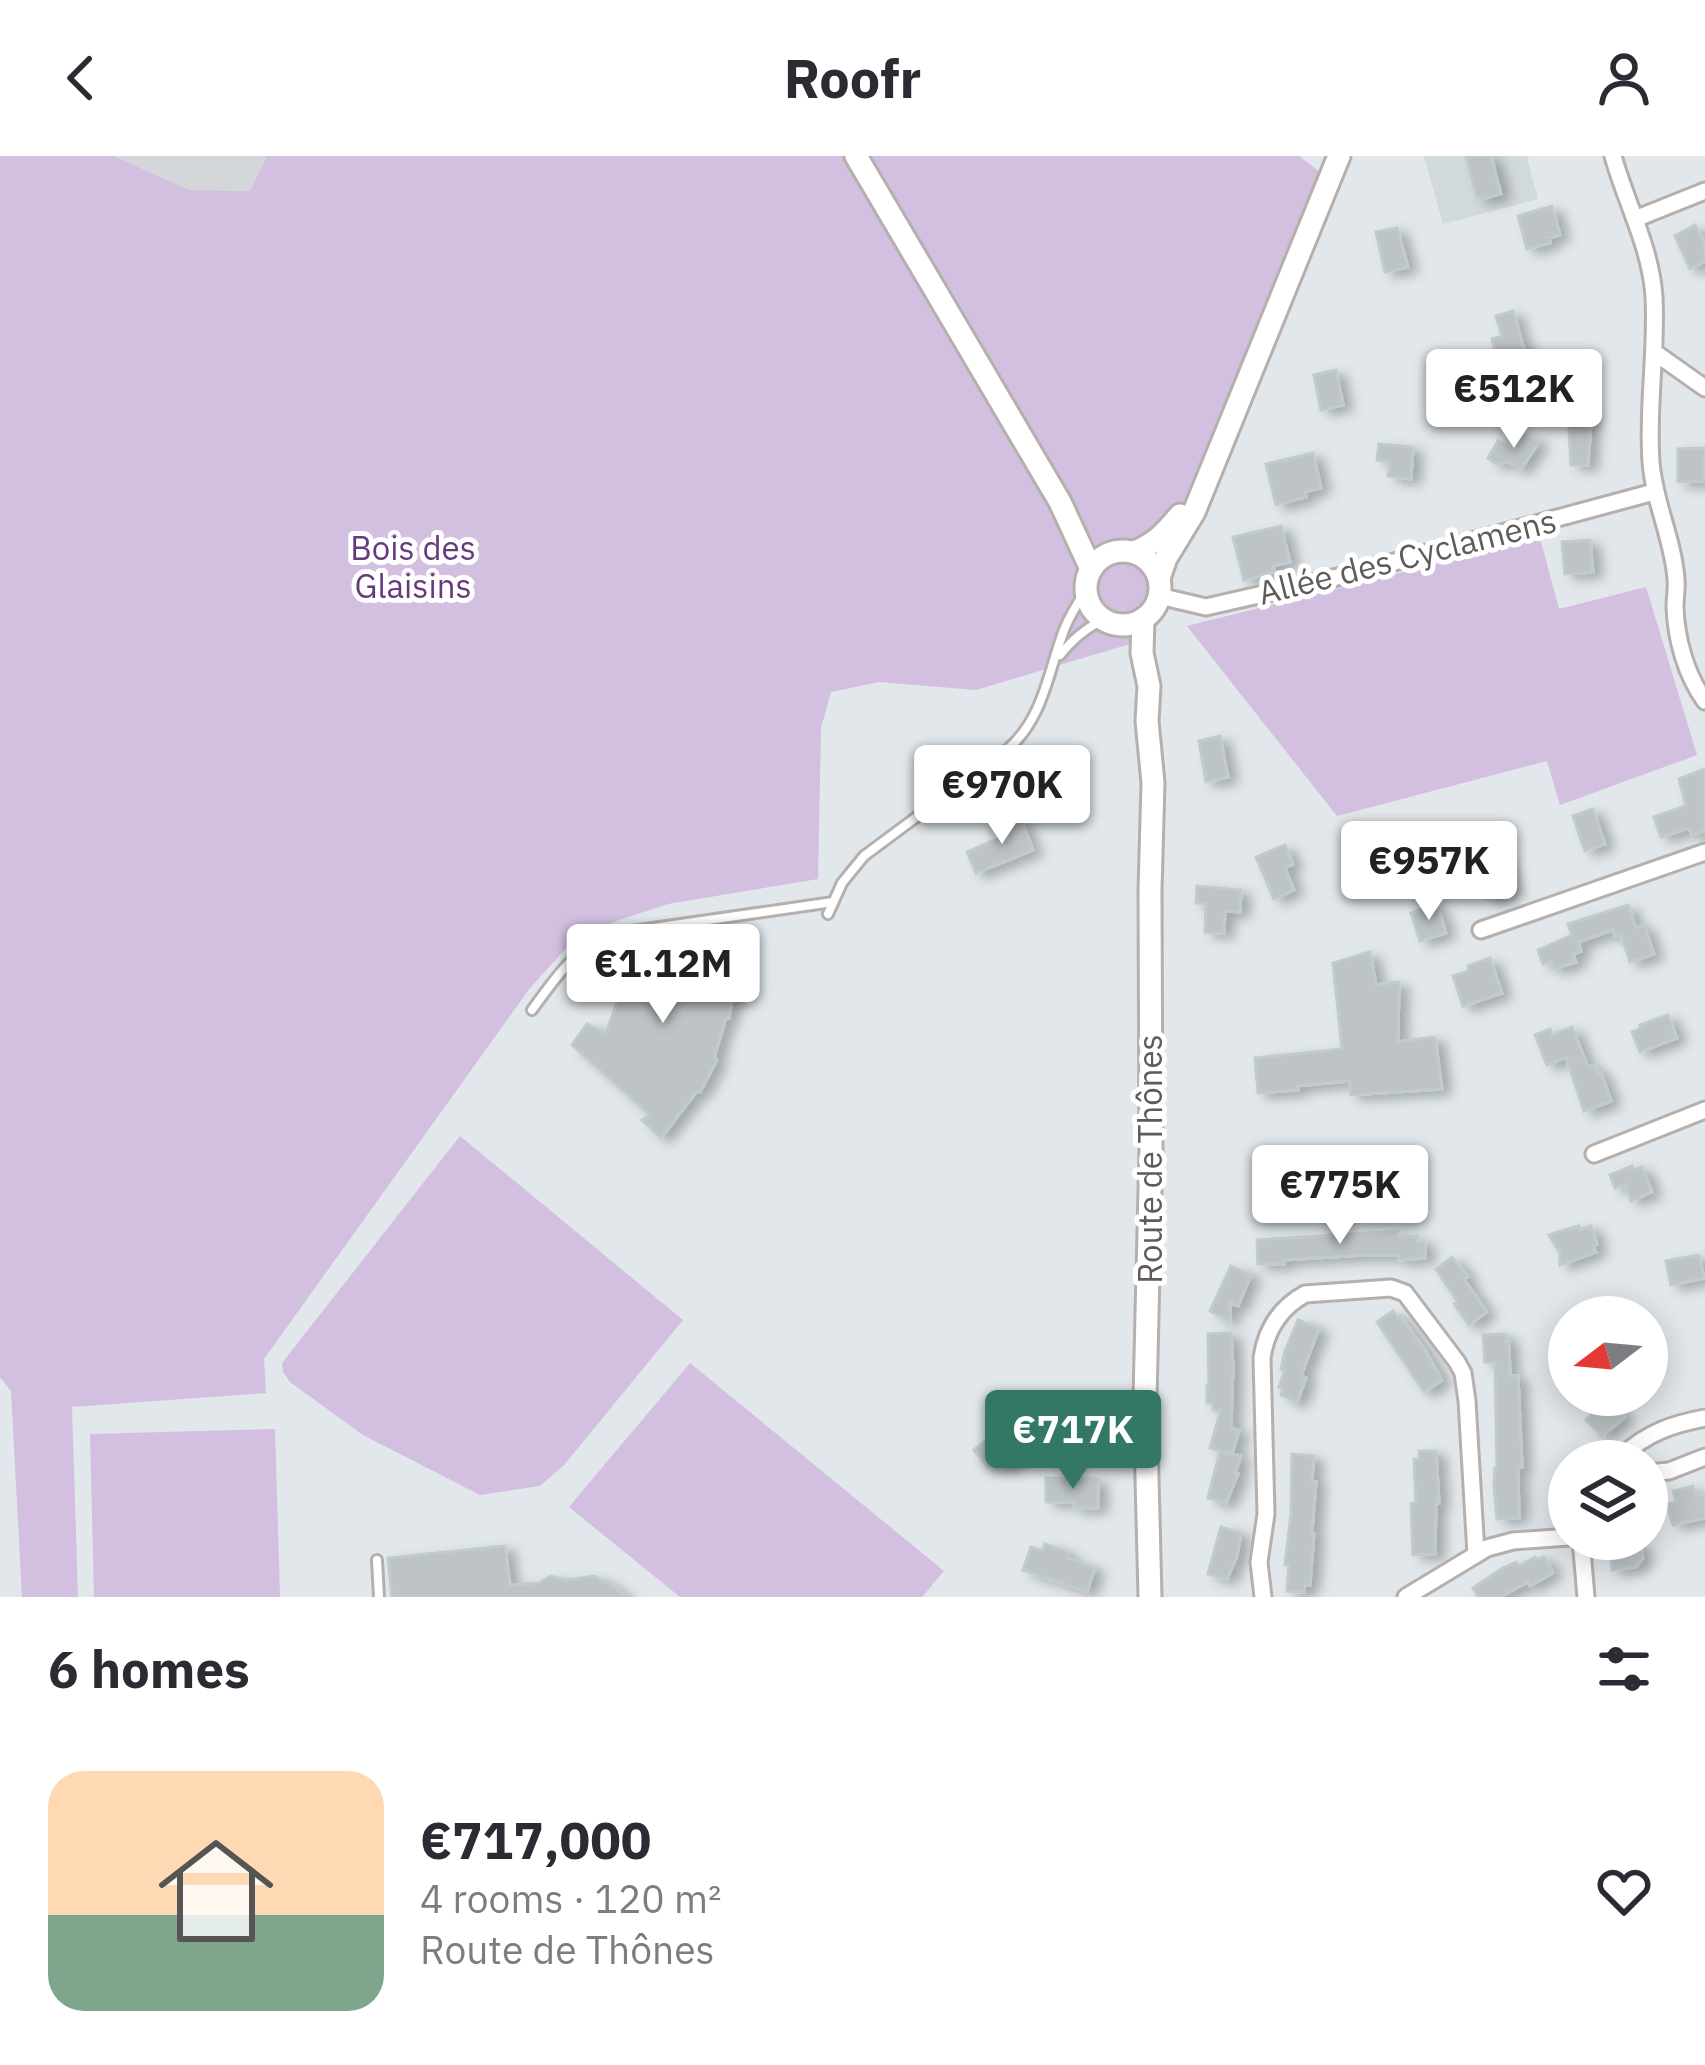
<!DOCTYPE html>
<html lang="en">
<head>
<meta charset="utf-8">
<style>
  :root { --surface:#fff; --page:#f7f7f7; --text:#2b2b33; --muted:#7c7c81; --line:#e1e1e2; --accent:#327865 }
  body { margin:0; font-family:"IBM Plex Sans",sans-serif; background:var(--page); color:var(--text); height:100vh; display:flex; flex-direction:column; font-size:45px; white-space:nowrap }
  * { box-sizing:border-box; margin:0 }
  p { font-size:39px; color:var(--muted) }
  .icon { flex:none; width:66px; height:66px; fill:none; stroke:currentColor; stroke-width:2; stroke-linecap:round; stroke-linejoin:round }
  .map { position:relative; height:1441px; overflow:hidden }
  .side { display:flex; flex-direction:column; background:var(--surface); flex:1 }
  .side>* { flex:none }
  .needle { width:78px; rotate:254deg }
  .controls { position:absolute; left:1548px; top:1140px; display:grid; gap:24px }
  .controls a { display:grid; place-items:center; width:120px; height:120px; border-radius:50%; background:var(--surface); box-shadow:0 6px 30px #0003; font-size:60px }
  .price { position:absolute; translate:-50% -102px; padding:0 27px; border-radius:12px; background:#fff; color:#222; font-size:39px; line-height:78px; filter:drop-shadow(0 3px 6px #0008) }
  .price::after { content:''; position:absolute; left:50%; top:72px; width:36px; height:27px; margin-left:-18px; background:inherit; clip-path:polygon(0 0,100% 0,50% 100%) }
  .price.selected { background:var(--accent); color:#fff }
  ul { padding:0; list-style:none }
  li { display:flex; align-items:center; gap:36px; height:300px; padding:0 48px }
  li+li { border-top:3px solid var(--line) }
  li span { display:grid; place-items:center; flex:none; width:336px; height:240px; border-radius:36px; color:#555 }
  li>.icon { margin-inline-start:auto }
  span .icon { width:144px; height:144px; fill:#fffc; stroke-width:1 }
  li b { font-size:51px }
  h2 { display:flex; justify-content:space-between; align-items:center; height:144px; padding:0 48px; font-size:51px }
  header { display:flex; justify-content:space-between; align-items:center; height:156px; padding:0 48px; background:var(--surface); font-size:54px; font-weight:700 }
  .map>svg:first-child { display:block }
  .industrial { fill:#d3d7d9 }
  .education { fill:#d2d9dd }
  .green { fill:#d3bfe0 }
  .building { fill:#bdc3c6; stroke:#c0cbcf; stroke-width:3; filter:url(#shadow) }
  .lines { fill:none; stroke-linecap:round; stroke-linejoin:round }
  .lane-casing { stroke:#b5b0ae; stroke-width:14 }
  .street-casing { stroke:#b5b0ae; stroke-width:21 }
  .secondary-casing { stroke:#b5afad; stroke-width:27 }
  .lane { stroke:#fff; stroke-width:8 }
  .street { stroke:#fff; stroke-width:15 }
  .secondary { stroke:#fff; stroke-width:21 }
  .labels { text-anchor:middle; dominant-baseline:central; stroke-width:10; stroke-linejoin:round; paint-order:stroke }
  .park-label { font-size:33px; fill:#653b7d; stroke:#fff }
  .street-label { font-size:33px; fill:#605a59; stroke:#fff }
</style>
</head>
<body>
<header><svg class="icon" aria-label="back" viewBox="0 0 24 24"><path d="M15 5l-7 7 7 7"/></svg>Roofr<svg class="icon" aria-label="person" viewBox="0 0 24 24"><circle cx="12" cy="8" r="4"/><path d="M4 21q1-7 8-7t8 7"/></svg></header>
<div class="map">
<svg width="1705" height="1441" viewBox="0 0 1705 1441">
  <defs>
    <filter id="shadow"><feDropShadow dx="9" dy="5" stdDeviation="6" flood-color="#0004"/></filter>
  </defs>
  <rect width="100%" height="100%" fill="#e1e7eb"/>
  <!-- industrial -->
  <polygon class="industrial" points="114,0 267,0 250,35 189,34"/>
  <!-- education -->
  <polygon class="education" points="1424,0 1531,0 1527,2 1538,43 1443,68"/>
  <!-- green -->
  <g class="green">
    <polygon points="0,0 114,0 189,34 250,35 267,0 1299,0 1330,24 1140,485 976,534 879,526 831,536 821,572 818,723 668,748 616,765 570,788 530,832 264,1203 266,1237 72,1251 78,1441 22,1441 11,1235 0,1221"/>
    <polygon points="1540,382 1559,453 1646,431 1697,599 1560,649 1547,605 1337,660 1187,470"/>
    <polygon points="460,980 683,1164 564,1309 540,1330 480,1339 363,1279 290,1226 283,1216 282,1207"/>
    <polygon points="690,1207 944,1415 922,1441 680,1441 569,1351"/>
    <polygon points="275,1273 280,1441 94,1441 90,1278"/>
  </g>
  <!-- building -->
  <g class="building">
    <polygon points="1466,0 1491,0 1501,38 1482,43 1481,40 1477,41"/>
    <polygon points="1552,50 1560,79 1549,82 1550,87 1527,93 1518,60"/>
    <polygon points="1695,69 1705,88 1705,105 1690,113 1675,80"/>
    <polygon points="1397,72 1408,111 1385,116 1376,76"/>
    <polygon points="1513,155 1526,200 1499,207 1492,183 1502,180 1496,160"/>
    <polygon points="1336,214 1343,249 1321,254 1314,219"/>
    <polygon points="1574,254 1587,254 1588,268 1591,268 1588,309 1571,309 1568,257 1574,257"/>
    <polygon points="1520,276 1539,286 1521,313 1507,305 1497,308 1488,302 1498,285 1511,291"/>
    <polygon points="1379,288 1413,291 1411,323 1388,320 1390,306 1377,304"/>
    <polygon points="1705,292 1703,325 1678,326 1678,293"/>
    <polygon points="1313,297 1321,332 1305,336 1306,341 1276,349 1266,308"/>
    <polygon points="1281,370 1290,406 1273,410 1275,416 1244,424 1233,381"/>
    <polygon points="1590,384 1593,416 1565,418 1562,386"/>
    <polygon points="1220,580 1228,621 1206,626 1199,585"/>
    <polygon points="1705,613 1705,675 1692,679 1689,672 1661,681 1654,661 1686,650 1679,623"/>
    <polygon points="1593,653 1605,688 1585,695 1573,660"/>
    <polygon points="1020,661 1033,694 976,717 967,696 1007,679 1002,668"/>
    <polygon points="1490,682 1496,701 1503,699 1514,735 1488,743 1470,688"/>
    <polygon points="1285,689 1293,708 1285,712 1294,734 1274,743 1256,701"/>
    <polygon points="1197,730 1241,734 1240,756 1225,755 1224,777 1205,776 1206,748 1196,747"/>
    <polygon points="1437,748 1446,777 1420,785 1411,757"/>
    <polygon points="1628,749 1636,772 1644,769 1654,798 1630,806 1621,778 1615,780 1613,774 1578,786 1581,795 1573,798 1576,806 1554,813 1551,805 1543,808 1538,794 1572,779 1568,768"/>
    <polygon points="729,777 733,839 729,862 726,862 714,902 717,904 700,936 697,935 661,982 642,964 650,959 572,889 587,868 606,877 617,847 623,819 592,819 592,801 651,796 652,812 669,794 707,791 704,781"/>
    <polygon points="1370,796 1376,829 1399,826 1398,886 1435,881 1442,933 1351,939 1350,925 1297,930 1298,934 1258,937 1255,902 1342,893 1333,807"/>
    <polygon points="1490,802 1502,837 1463,850 1453,820 1469,815 1468,810"/>
    <polygon points="1668,859 1677,882 1640,896 1632,876 1641,872 1640,869"/>
    <polygon points="1572,871 1588,911 1595,909 1598,919 1601,917 1611,945 1584,955 1566,901 1547,909 1535,879 1550,873 1552,879"/>
    <polygon points="1632,1010 1634,1014 1642,1011 1652,1036 1631,1045 1625,1028 1615,1032 1610,1019"/>
    <polygon points="1579,1070 1580,1074 1591,1070 1597,1088 1593,1092 1596,1096 1560,1109 1560,1097 1549,1079"/>
    <polygon points="1398,1075 1398,1081 1417,1080 1417,1086 1425,1086 1425,1102 1399,1104 1399,1099 1365,1099 1283,1104 1284,1108 1258,1108 1257,1084"/>
    <polygon points="1699,1099 1704,1122 1671,1129 1666,1105"/>
    <polygon points="1452,1101 1468,1121 1464,1123 1487,1156 1469,1169 1454,1148 1458,1146 1436,1113"/>
    <polygon points="1231,1110 1251,1119 1238,1150 1230,1147 1230,1165 1210,1155"/>
    <polygon points="1393,1155 1398,1162 1400,1160 1425,1194 1442,1224 1424,1236 1377,1166"/>
    <polygon points="1298,1164 1319,1172 1301,1220 1306,1222 1297,1246 1281,1239 1283,1233 1279,1231 1285,1214 1281,1213 1285,1195"/>
    <polygon points="1231,1177 1233,1211 1231,1272 1239,1275 1232,1298 1210,1292 1221,1254 1213,1254 1213,1247 1207,1247 1207,1229 1209,1229 1208,1178"/>
    <polygon points="1506,1178 1506,1186 1509,1186 1510,1220 1518,1220 1522,1311 1518,1311 1519,1362 1497,1363 1494,1330 1495,1312 1497,1312 1495,1206 1485,1206 1483,1179"/>
    <polygon points="1607,1242 1625,1261 1602,1280 1586,1264"/>
    <polygon points="1005,1277 1022,1296 1002,1313 995,1305 988,1311 974,1294 990,1281 995,1287"/>
    <polygon points="1220,1295 1241,1300 1235,1317 1238,1318 1226,1347 1208,1342"/>
    <polygon points="1419,1295 1436,1295 1439,1347 1436,1347 1435,1398 1413,1399 1411,1348 1416,1347 1414,1303 1419,1303"/>
    <polygon points="1292,1298 1314,1300 1312,1325 1316,1326 1312,1377 1314,1378 1310,1429 1305,1428 1304,1436 1287,1435 1289,1409 1285,1409 1291,1358"/>
    <polygon points="1046,1322 1098,1323 1098,1352 1074,1352 1074,1346 1046,1346"/>
    <polygon points="1693,1330 1696,1340 1705,1338 1705,1362 1673,1369 1667,1348 1676,1346 1673,1335"/>
    <polygon points="1221,1371 1241,1377 1237,1400 1227,1423 1208,1418"/>
    <polygon points="1633,1383 1634,1390 1641,1390 1643,1402 1636,1411 1612,1414 1611,1385"/>
    <polygon points="1045,1388 1068,1396 1067,1402 1095,1412 1087,1435 1023,1414 1031,1391 1043,1395"/>
    <polygon points="505,1390 510,1429 539,1427 551,1420 566,1424 595,1420 604,1427 606,1425 627,1441 392,1441 388,1402"/>
    <polygon points="1535,1401 1537,1404 1544,1401 1553,1417 1530,1430 1528,1426 1500,1441 1478,1441 1473,1432 1501,1413 1516,1406 1519,1410"/>
  </g>
  <g class="lines">
    <!-- lane casing -->
    <g class="lane-casing">
      <g id="lane">
        <path d="M1060 499C1073 483 1085 473 1104 463"/>
        <path d="M828 758 842 727 864 700 1008 593C1044 561 1048 516 1064 474 1069 460 1079 446 1086 433"/>
        <path d="M532 854C557 820 571 797 611 778L833 746"/>
        <polyline points="377,1404 379,1441"/>
      </g>
    </g>
    <!-- street casing -->
    <g class="street-casing">
      <g id="street">
        <path d="M1613 0C1626 47 1651 92 1654 141 1657 196 1647 251 1651 306 1654 346 1673 383 1676 423 1677 432 1675 441 1675 451 1676 483 1686 519 1705 545"/>
        <polyline points="1635,63 1705,35"/>
        <polyline points="1654,196 1705,232"/>
        <polyline points="1159,440 1206,451 1346,419 1654,336"/>
        <polyline points="1481,774 1705,696"/>
        <polyline points="1594,998 1705,954"/>
        <path d="M1621 1305 1622 1300C1647 1277 1672 1268 1705 1262"/>
        <polyline points="1647,1317 1669,1315 1705,1301"/>
        <polyline points="1581,1383 1586,1441"/>
        <path d="M1263 1441 1259 1406 1266 1358 1262 1202C1266 1174 1280 1152 1305 1138L1391 1132 1405 1137 1457 1206 1463 1217 1467 1245 1476 1398"/>
        <polyline points="1406,1441 1487,1392 1513,1385 1569,1381"/>
      </g>
    </g>
    <!-- secondary casing -->
    <g class="secondary-casing">
      <g id="secondary">
        <polyline points="856,0 1060,346 1091,413"/>
        <circle cx="1123" cy="432" r="37"/>
        <path d="M1134 396C1155 388 1166 376 1180 359"/>
        <polyline points="1159,422 1166,402 1194,356 1339,0"/>
        <polyline points="1143,463 1142,497 1149,530 1147,565 1153,627 1150,734 1151,992 1145,1242 1150,1441"/>
      </g>
    </g>
    <!-- lane -->
    <use href="#lane" class="lane"/>
    <!-- street -->
    <use href="#street" class="street"/>
    <!-- secondary -->
    <use href="#secondary" class="secondary"/>
  </g>
  <g class="labels">
    <!-- park labels -->
    <g class="park-label">
      <text x="413" y="391">Bois des<tspan x="413" dy="38">Glaisins</tspan></text>
    </g>
    <!-- street labels -->
    <g class="street-label">
      <text transform="translate(1407 400) rotate(-14)">Allée des Cyclamens</text>
      <text transform="translate(1149 1003) rotate(-90)">Route de Thônes</text>
    </g>
  </g>
</svg>
<div class="controls">
<a><svg class="needle" viewBox="-14 -14 28 28"><path d="M0-13l5 13h-10z" fill="#e53935"/><path d="M0 13l5-13h-10z" fill="#7c7c81"/></svg></a>
<a><svg class="icon" aria-label="layers" viewBox="0 0 24 24"><path d="M12 4l9 5-9 5-9-5zM3 14l9 5 9-5"/></svg></a>
</div>
<b class="price" style="left:1514px;top:295px">€512K</b>
<b class="price" style="left:1002px;top:691px">€970K</b>
<b class="price" style="left:1429px;top:767px">€957K</b>
<b class="price" style="left:663px;top:870px">€1.12M</b>
<b class="price" style="left:1340px;top:1091px">€775K</b>
<b class="price selected" style="left:1073px;top:1336px">€717K</b>
</div>
<section class="side">
<h2>6 homes<svg class="icon" aria-label="filters" viewBox="0 0 24 24"><path d="M4 7h16M4 17h16"/><circle cx="9" cy="7" r="2"/><circle cx="15" cy="17" r="2"/></svg></h2>
<ul>
<li><span style="background:linear-gradient(#ffd9b3 60%,#7fa58c 0)"><svg class="icon" aria-label="home" viewBox="0 0 24 24"><path d="M3 11l9-7 9 7M6 9v11h12V9"/></svg></span><div><b>€717,000</b><p>4 rooms · 120 m²</p><p>Route de Thônes</p></div><svg class="icon" aria-label="heart" viewBox="0 0 24 24"><path d="M12 20l-8-8c-3-5 5-10 8-4 3-6 11-1 8 4z"/></svg></li>
</ul>
</section>
</body>
</html>
